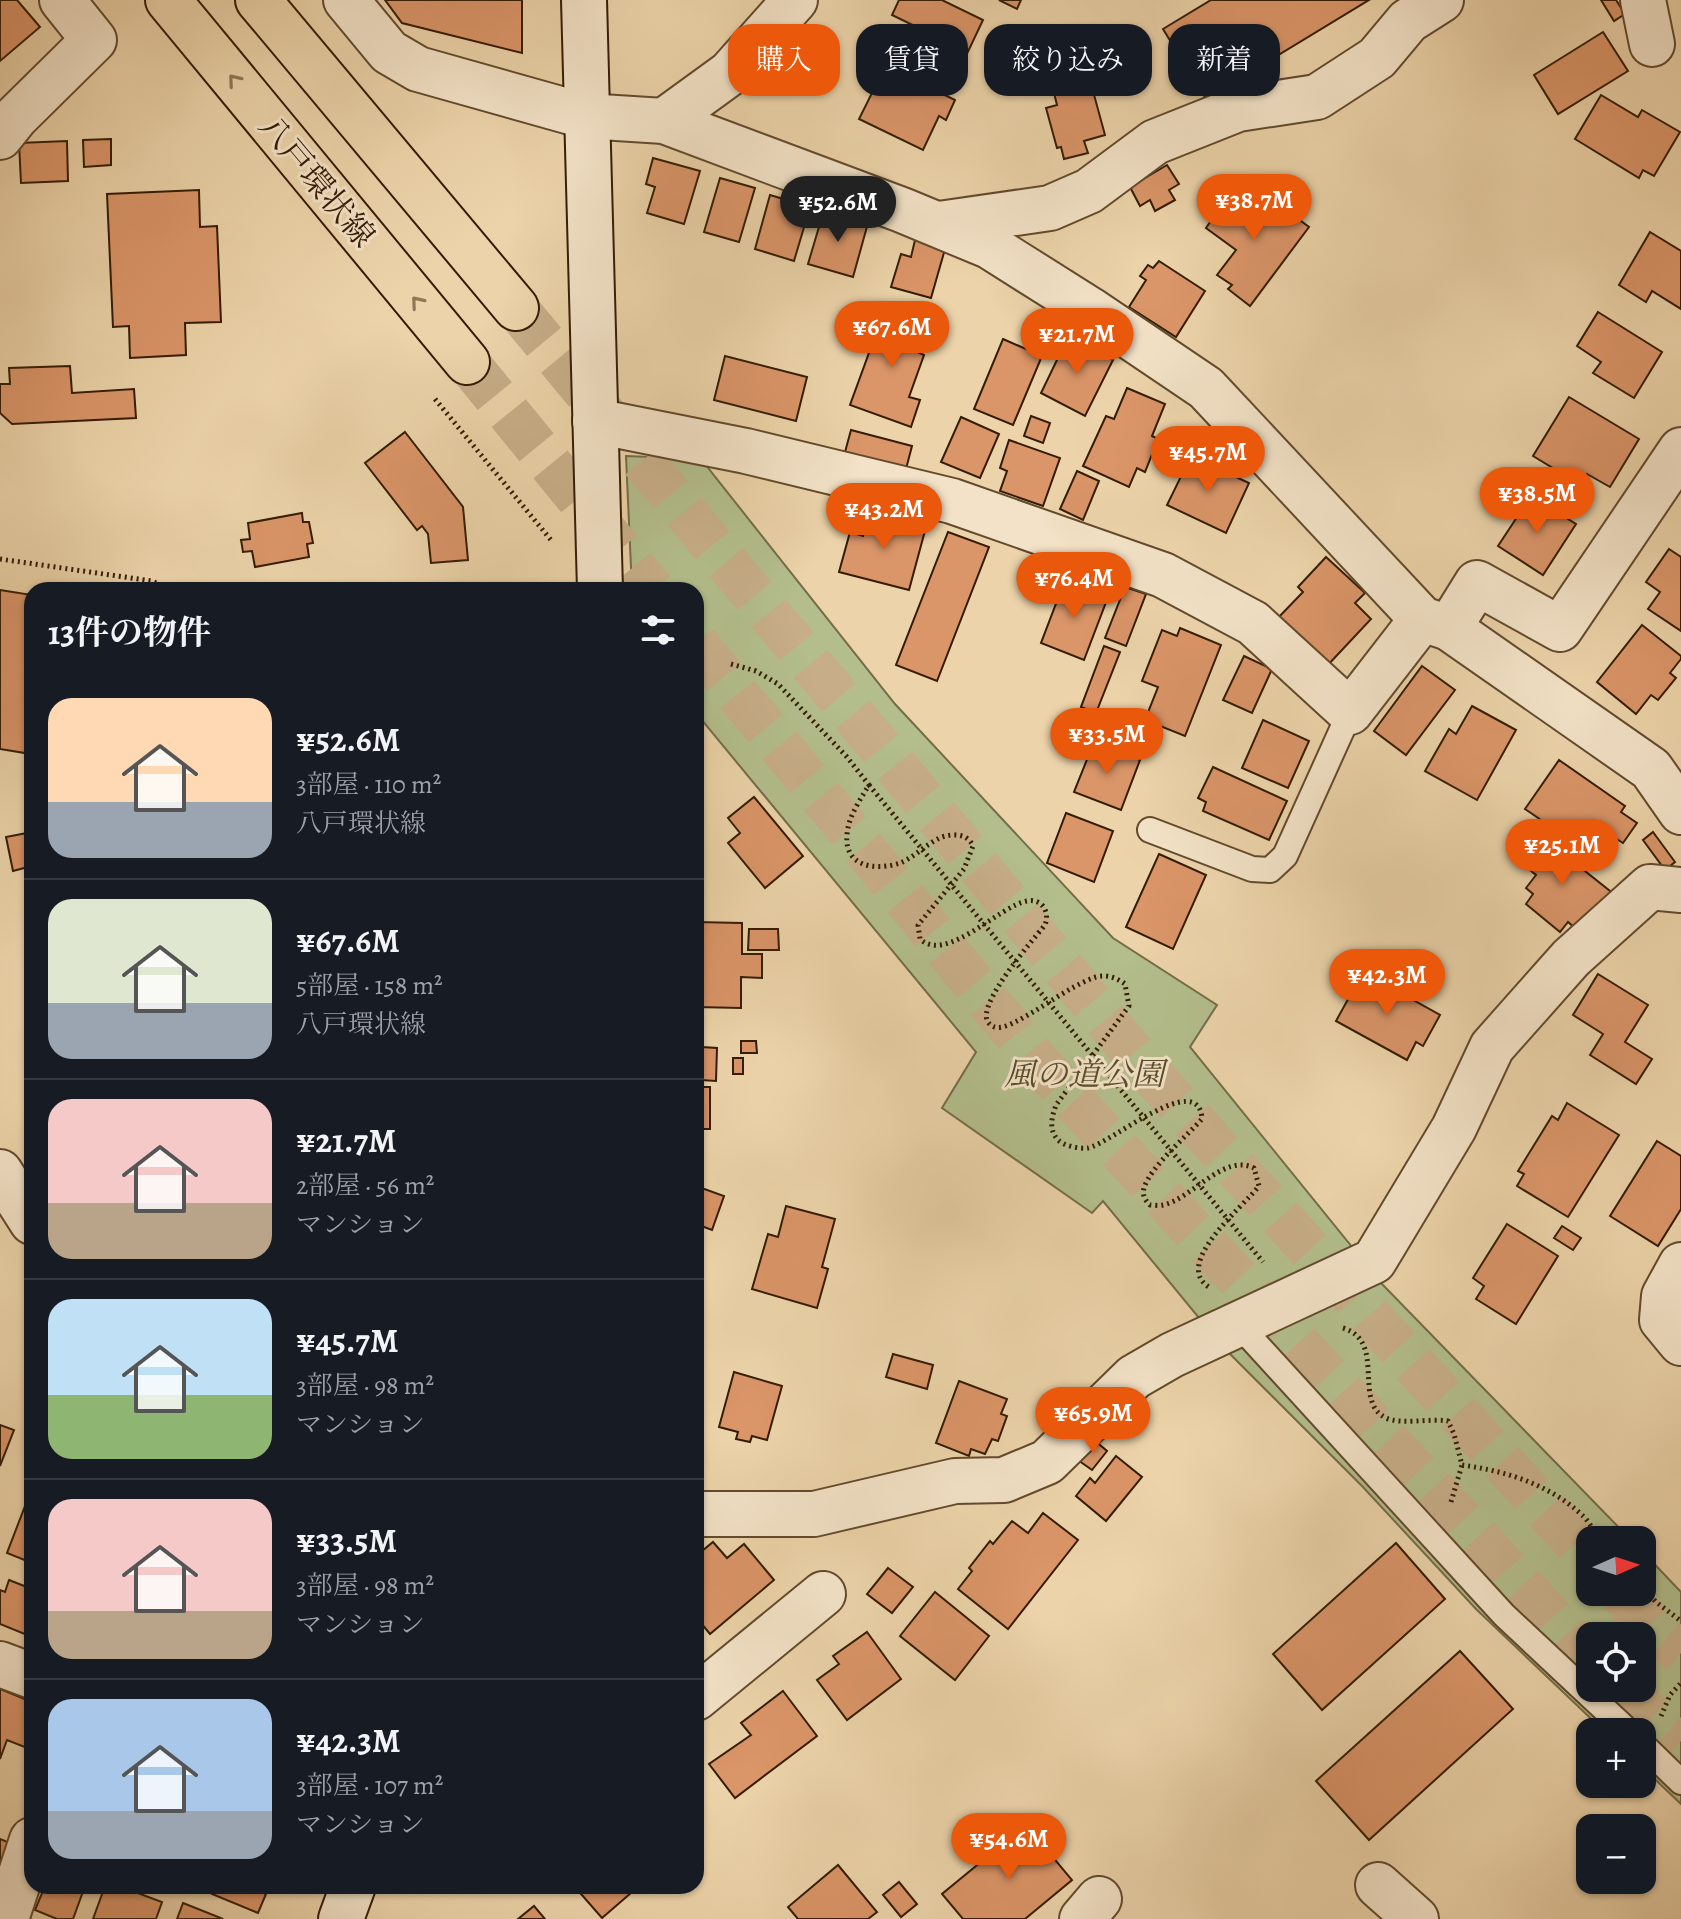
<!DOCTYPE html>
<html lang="ja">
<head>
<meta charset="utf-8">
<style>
  :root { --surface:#171b24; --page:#242831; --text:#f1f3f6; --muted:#9ea1a6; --line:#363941; --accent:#ea580c }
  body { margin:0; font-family:Alegreya,"Noto Serif JP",serif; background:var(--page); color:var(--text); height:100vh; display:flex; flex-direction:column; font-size:30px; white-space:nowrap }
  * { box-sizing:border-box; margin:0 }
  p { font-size:26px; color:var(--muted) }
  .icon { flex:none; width:44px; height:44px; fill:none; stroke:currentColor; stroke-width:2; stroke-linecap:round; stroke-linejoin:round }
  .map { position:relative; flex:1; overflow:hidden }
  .side { position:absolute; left:24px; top:582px; width:680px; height:1312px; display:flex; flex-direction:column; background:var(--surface); border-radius:24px; box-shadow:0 2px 6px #0004 }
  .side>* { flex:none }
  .top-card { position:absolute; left:728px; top:24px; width:760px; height:72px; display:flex; gap:16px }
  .needle { width:52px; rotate:87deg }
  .buttons { position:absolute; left:1576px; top:1526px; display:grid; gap:16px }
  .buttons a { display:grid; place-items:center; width:80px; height:80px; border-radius:16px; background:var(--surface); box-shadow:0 2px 6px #0004; font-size:40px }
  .price { position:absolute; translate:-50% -68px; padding:0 18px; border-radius:28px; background:var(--accent); color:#fff; font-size:26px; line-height:52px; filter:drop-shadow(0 2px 4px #0008) }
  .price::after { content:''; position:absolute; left:50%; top:48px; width:24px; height:18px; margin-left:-12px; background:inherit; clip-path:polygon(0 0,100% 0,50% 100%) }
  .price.on { background:#222; color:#fff }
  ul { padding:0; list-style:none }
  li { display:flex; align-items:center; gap:24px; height:200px; padding:0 24px }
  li+li { border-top:2px solid var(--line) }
  li span { display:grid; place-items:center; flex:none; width:224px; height:160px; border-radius:24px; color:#555 }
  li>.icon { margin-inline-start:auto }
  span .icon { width:96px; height:96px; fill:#fffc; stroke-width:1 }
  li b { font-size:34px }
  h2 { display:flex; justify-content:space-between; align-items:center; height:96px; padding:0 24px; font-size:34px }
  .tag { padding:0 28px; border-radius:24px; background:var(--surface); box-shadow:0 2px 6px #0004; font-size:28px; line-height:72px }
  .tag.on { background:var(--accent); color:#fff }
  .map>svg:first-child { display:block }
  .green { fill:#b3be8c; stroke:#746d48; stroke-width:2; fill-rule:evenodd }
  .building { fill:#da9568; stroke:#341c04; stroke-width:2 }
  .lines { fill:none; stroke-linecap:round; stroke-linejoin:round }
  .primary-tunnel { stroke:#c7ae88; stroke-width:44; stroke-dasharray:44 22; stroke-linecap:butt }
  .lane-casing { stroke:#624a2d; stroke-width:28 }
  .street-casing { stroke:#624a2d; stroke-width:48 }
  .secondary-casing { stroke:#341c04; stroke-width:48 }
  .primary-casing { stroke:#341c04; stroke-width:48 }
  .path { stroke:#341c04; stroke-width:5; stroke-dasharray:2 4; stroke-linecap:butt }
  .lane { stroke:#f3e2c7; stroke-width:24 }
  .street { stroke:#f3e2c7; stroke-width:44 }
  .secondary { stroke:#f3e2c7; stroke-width:44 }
  .primary { stroke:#ecd3a9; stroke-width:44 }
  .oneway { stroke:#907856 }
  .labels { text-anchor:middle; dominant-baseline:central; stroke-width:6; stroke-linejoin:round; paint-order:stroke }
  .street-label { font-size:32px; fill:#341c04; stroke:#f3e2c7 }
  .park-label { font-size:32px; font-style:italic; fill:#5a4d2d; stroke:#f3e2c7 }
</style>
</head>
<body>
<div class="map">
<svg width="1681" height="1919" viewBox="0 0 1681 1919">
  <rect width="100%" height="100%" fill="#ecd3a9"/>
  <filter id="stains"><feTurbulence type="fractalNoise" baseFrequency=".0025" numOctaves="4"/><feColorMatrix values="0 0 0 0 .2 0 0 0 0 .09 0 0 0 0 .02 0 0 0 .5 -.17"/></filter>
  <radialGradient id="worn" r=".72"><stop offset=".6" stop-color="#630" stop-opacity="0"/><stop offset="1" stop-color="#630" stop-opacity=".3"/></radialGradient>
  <!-- green -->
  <path class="green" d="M626 456 701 459 895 704 1113 938 1217 1005 1190 1047 1382 1284 1631 1540H1590V1592H1642V1551L1681 1592V1804L1642 1767V1732H1605L1476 1609 1362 1486 1222 1346 1103 1201 1092 1213 942 1108 976 1052 696 713V590H632ZM1590 1636H1642V1688H1590Z"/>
  <!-- building -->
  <g class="building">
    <polygon points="0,0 17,0 40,27 0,61"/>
    <polygon points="385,0 522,0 522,53 402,23"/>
    <polygon points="899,0 942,0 983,20 965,58 922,37 925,31 892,15"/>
    <polygon points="999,0 1021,0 1017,9"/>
    <polygon points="1211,0 1369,0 1206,99 1163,29"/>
    <polygon points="1601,0 1616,0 1625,14 1614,21"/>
    <polygon points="998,28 1018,38 1009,56 989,47"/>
    <polygon points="1603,32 1628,71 1558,114 1534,75"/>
    <polygon points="1081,47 1105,135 1084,141 1088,153 1064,159 1061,147 1057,148 1046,108 1057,105 1045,57"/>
    <polygon points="871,59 955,100 946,120 939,116 923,150 859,119 874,89 860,82"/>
    <polygon points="1601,95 1638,117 1642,110 1680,132 1654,176 1643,170 1639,178 1575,139"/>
    <polygon points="111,139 111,165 84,167 83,140"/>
    <polygon points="67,141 68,181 21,183 19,143"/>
    <polygon points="653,158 700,171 684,224 647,213 655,187 646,184"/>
    <polygon points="1167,165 1179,184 1169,190 1175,200 1155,211 1150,200 1140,206 1130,187"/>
    <polygon points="720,178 755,188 739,242 704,232"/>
    <polygon points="199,190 200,227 217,226 221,322 185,323 186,355 130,358 129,326 113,327 107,194"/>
    <polygon points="1231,192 1247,204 1255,192 1283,214 1286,210 1309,227 1250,306 1228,289 1232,285 1217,275 1236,250 1206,228"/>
    <polygon points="770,195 810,207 794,261 755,249"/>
    <polygon points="824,210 868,223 853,277 808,264"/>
    <polygon points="1650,232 1681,251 1681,309 1652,291 1646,302 1619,285"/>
    <polygon points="915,240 945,249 931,298 891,287 901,254 911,257"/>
    <polygon points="1159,261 1205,291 1176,337 1129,307 1146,280 1140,276 1148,265 1153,268"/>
    <polygon points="885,309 900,315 902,309 925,318 913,350 924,355 909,397 920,400 911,427 850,405"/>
    <polygon points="1598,312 1662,352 1634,398 1593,373 1601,362 1577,346"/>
    <polygon points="1068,337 1113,360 1085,416 1041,393"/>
    <polygon points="1003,339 1042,356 1013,425 974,409"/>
    <polygon points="725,356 807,377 796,421 714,400"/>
    <polygon points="70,366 72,393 134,389 136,418 12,424 0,413 0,384 10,384 9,368"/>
    <polygon points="1127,388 1165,404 1152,436 1158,439 1145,472 1137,468 1129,487 1083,466 1106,416 1114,419"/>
    <polygon points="1569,397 1639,439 1610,487 1587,474 1581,485 1533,456"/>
    <polygon points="1031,416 1050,423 1043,443 1024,436"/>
    <polygon points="961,417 999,434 980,478 941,462"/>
    <polygon points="851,430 912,446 906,469 845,452"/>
    <polygon points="405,432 463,507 468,560 431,563 428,534 422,526 417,530 365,463"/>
    <polygon points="1009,440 1060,458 1043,506 1000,491 1007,471 1000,468"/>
    <polygon points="1191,456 1249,483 1226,533 1167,505"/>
    <polygon points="1077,471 1099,481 1083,520 1060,509"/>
    <polygon points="1531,496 1576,524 1543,575 1498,546"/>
    <polygon points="869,512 926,527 909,590 839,572 850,532 863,536"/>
    <polygon points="302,513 303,522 309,522 313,543 307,544 309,557 255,567 252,551 243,552 241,540 250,539 248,523"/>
    <polygon points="948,532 989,547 937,681 896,665"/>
    <polygon points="1669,549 1681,557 1681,631 1648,609 1660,592 1646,582"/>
    <polygon points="1326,557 1365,593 1355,603 1371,619 1326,667 1276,620 1303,592 1298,587"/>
    <polygon points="1065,580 1108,597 1084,660 1041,643"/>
    <polygon points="1125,587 1146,594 1126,646 1105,638"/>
    <polygon points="0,590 32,595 32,712 25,753 0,749"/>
    <polygon points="1642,625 1681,656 1681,659 1670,673 1676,678 1658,700 1651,695 1636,714 1597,682"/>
    <polygon points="1180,628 1221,645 1185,736 1145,720 1158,687 1142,681 1162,630 1177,636"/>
    <polygon points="1104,646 1120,652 1096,713 1081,707"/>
    <polygon points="1244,656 1272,669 1252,713 1223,700"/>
    <polygon points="1422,666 1455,690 1406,755 1374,731"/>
    <polygon points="1472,706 1516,730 1477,800 1425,771 1449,729 1456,734"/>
    <polygon points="1263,720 1309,741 1288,788 1242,768"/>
    <polygon points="1094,742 1140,760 1121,810 1074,792"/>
    <polygon points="1559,760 1625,806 1621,812 1637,823 1623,843 1607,833 1601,841 1584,830 1575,843 1525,809"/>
    <polygon points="1213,767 1287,801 1269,840 1203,811 1206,802 1198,798"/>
    <polygon points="754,797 803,856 765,888 728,843 740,833 728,818"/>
    <polygon points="1066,813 1113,831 1094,882 1047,863"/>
    <polygon points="32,832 32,870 29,871 28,867 13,871 6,837"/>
    <polygon points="1536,832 1615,895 1583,935 1568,922 1560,932 1526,904 1533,894 1526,888 1536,875 1515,858"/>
    <polygon points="1653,832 1675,862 1665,870 1643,840"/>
    <polygon points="1159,854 1206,875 1173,949 1126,927"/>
    <polygon points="696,922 742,923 742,954 762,954 762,978 741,977 741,1008 696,1007"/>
    <polygon points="749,929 778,929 779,950 748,950"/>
    <polygon points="1363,972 1440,1015 1423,1046 1416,1042 1407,1060 1336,1021"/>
    <polygon points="1598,974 1648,1005 1625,1042 1652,1059 1636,1084 1590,1055 1603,1034 1573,1015"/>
    <polygon points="696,1041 702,1041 702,1047 717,1048 716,1081 701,1080 701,1087 710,1087 710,1129 700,1129 700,1149 696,1148"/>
    <polygon points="741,1041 756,1041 757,1053 741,1053"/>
    <rect x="733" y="1058" width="10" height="16"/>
    <polygon points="1567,1103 1619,1135 1568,1217 1517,1186 1524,1174 1518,1171 1552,1116 1558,1120"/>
    <polygon points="1657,1141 1681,1156 1681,1209 1658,1246 1610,1216"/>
    <polygon points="696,1186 724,1196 712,1230 696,1224"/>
    <polygon points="786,1206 835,1219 822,1267 828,1269 817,1308 752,1289 768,1234 778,1237"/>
    <polygon points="1507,1224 1558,1256 1516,1324 1476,1299 1484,1286 1473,1278"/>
    <polygon points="1562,1226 1581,1238 1573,1250 1554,1238"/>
    <polygon points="893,1354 933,1365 927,1389 886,1377"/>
    <polygon points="734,1372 782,1386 767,1440 752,1436 750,1442 736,1439 738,1432 719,1427"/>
    <polygon points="959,1381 1007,1399 1001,1414 1007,1416 998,1441 992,1439 985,1454 971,1449 969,1456 936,1443"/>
    <polygon points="0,1425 14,1430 0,1466"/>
    <polygon points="1094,1440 1107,1451 1092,1470 1078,1460"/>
    <polygon points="1116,1456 1142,1477 1106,1521 1076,1496 1090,1478 1095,1483"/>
    <polygon points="25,1506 32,1509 32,1563 7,1553"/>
    <polygon points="1043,1513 1078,1540 1008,1629 958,1589 972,1571 969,1568 990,1541 993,1544 1012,1521 1028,1533"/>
    <polygon points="713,1542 727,1558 744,1544 774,1580 710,1634 696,1617 696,1556"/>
    <polygon points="1396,1543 1445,1599 1322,1710 1273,1654"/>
    <polygon points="888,1568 913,1587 892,1613 867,1594"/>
    <polygon points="9,1580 32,1589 32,1637 0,1624 0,1590 5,1592"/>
    <polygon points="935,1592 989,1636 955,1680 900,1636"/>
    <polygon points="867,1632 901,1679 847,1720 817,1680 839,1664 833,1656"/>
    <polygon points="1460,1651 1513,1709 1369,1840 1316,1781"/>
    <polygon points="0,1689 32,1702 30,1749 7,1740 0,1759"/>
    <polygon points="783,1691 817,1736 735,1798 709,1764 751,1735 741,1723"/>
    <polygon points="1026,1825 1072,1880 1025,1919 963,1919 942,1894"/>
    <polygon points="0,1839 10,1843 0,1868"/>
    <polygon points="838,1865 877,1912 868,1919 798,1919 788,1907"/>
    <polygon points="899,1882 917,1904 901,1917 883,1895"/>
    <polygon points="45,1886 85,1886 73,1919 57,1919 35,1910"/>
    <polygon points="105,1886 119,1886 162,1902 156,1919 93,1919"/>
    <polygon points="185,1886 204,1886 202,1893"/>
    <polygon points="215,1886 247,1886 266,1894 258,1913 212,1894"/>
    <polygon points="574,1886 639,1886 602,1918"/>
    <polygon points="183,1903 223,1919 177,1919"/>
    <polygon points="534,1906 545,1919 518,1919"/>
  </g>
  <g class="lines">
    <!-- primary-tunnel -->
    <g class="primary-tunnel">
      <polyline points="516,308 1149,1072 1590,1559"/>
      <polyline points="467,362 653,590"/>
      <polyline points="696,643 1042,1067 1590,1659"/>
      <polyline points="1620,1592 1658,1634 1681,1653"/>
      <polyline points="1619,1688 1681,1741"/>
    </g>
    <!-- lane casing -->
    <g class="lane-casing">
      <g id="lane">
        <polyline points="1150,830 1252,869 1270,870 1285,856 1350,712"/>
        <polyline points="1238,1324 1504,1615 1629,1732"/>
        <polyline points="1642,1744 1681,1782"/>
      </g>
    </g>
    <!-- street casing -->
    <g class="street-casing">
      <g id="street">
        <polyline points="346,0 389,52 418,69 585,116 664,121 902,210 989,246 1089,309 1206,388 1422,619 1449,628 1651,769 1681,812"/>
        <polyline points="1643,0 1652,44"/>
        <polyline points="664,121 730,73 795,0"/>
        <polyline points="0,137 16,117 94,40 62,0"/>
        <polyline points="939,224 1050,208 1089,191 1155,142 1238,109 1317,97 1377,58 1408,21 1441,0"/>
        <polyline points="595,421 746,451 952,501 1163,575 1253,623 1350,712 1422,619"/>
        <polyline points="1449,628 1477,583 1560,629 1681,450"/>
        <polyline points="0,1172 32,1222"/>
        <polyline points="1681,1265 1664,1296 1662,1320 1681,1343"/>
        <polyline points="696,1514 814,1514 955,1481 1004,1480 1047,1462 1134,1377 1172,1355 1374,1261 1454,1128 1492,1047 1571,958 1650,887 1681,890"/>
        <polyline points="0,1664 32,1676"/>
        <polyline points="696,1698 823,1594"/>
        <polyline points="1378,1885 1416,1919"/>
        <polyline points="6,1919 32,1840"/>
        <polyline points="1082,1919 1099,1899"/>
      </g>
    </g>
    <!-- secondary casing -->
    <g class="secondary-casing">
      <g id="secondary">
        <polyline points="584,0 600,590"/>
        <polyline points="341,1919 353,1886"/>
      </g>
    </g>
    <!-- primary casing -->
    <g class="primary-casing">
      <g id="primary">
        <polyline points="168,0 467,362"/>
        <polyline points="258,0 516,308"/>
      </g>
    </g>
    <!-- path -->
    <g class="path">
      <polyline points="435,399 551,540"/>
      <polyline points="0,559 152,581 170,590"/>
      <path d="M731 664 756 671 778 684 847 757 869 785C860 800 848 817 847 835 844 867 876 871 900 863 915 857 927 843 942 837 954 833 968 834 973 846L964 869 918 925 920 939C946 964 999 906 1027 901 1042 898 1050 912 1045 925 1032 941 976 1005 988 1022 995 1032 1007 1026 1015 1022 1040 1010 1071 985 1096 977 1107 974 1117 978 1125 984L1129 1006 1056 1105C1052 1117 1048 1129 1058 1140 1064 1146 1079 1149 1088 1148 1110 1144 1199 1068 1202 1119 1186 1137 1151 1166 1144 1188 1142 1195 1145 1200 1150 1205 1154 1205 1159 1206 1163 1205 1192 1199 1223 1153 1254 1168L1259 1186C1243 1207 1172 1264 1209 1287"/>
      <polyline points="869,785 1263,1262"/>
      <path d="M1343 1328C1387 1341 1352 1402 1386 1418 1402 1425 1429 1418 1448 1421L1454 1434 1462 1465C1505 1471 1549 1484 1582 1515 1589 1521 1594 1532 1600 1540"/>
      <polyline points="1451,1502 1462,1465"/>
      <polyline points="1642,1586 1656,1602 1681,1621"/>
      <polyline points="1661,1716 1670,1695 1681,1683"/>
    </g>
    <!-- lane -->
    <use href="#lane" class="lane"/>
    <!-- street -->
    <use href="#street" class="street"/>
    <!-- secondary -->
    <use href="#secondary" class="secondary"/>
    <!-- primary -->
    <use href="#primary" class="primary"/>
  </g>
  <!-- one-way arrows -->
  <defs><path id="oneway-chevron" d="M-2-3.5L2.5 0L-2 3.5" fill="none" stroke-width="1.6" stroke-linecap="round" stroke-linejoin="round" transform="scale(2)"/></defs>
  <g class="oneway">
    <use href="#oneway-chevron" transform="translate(234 80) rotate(-130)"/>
    <use href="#oneway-chevron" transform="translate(417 302) rotate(-130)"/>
  </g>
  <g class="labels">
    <!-- street labels -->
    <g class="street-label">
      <text transform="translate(317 181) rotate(50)">八戸環状線</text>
    </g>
    <!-- park labels -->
    <g class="park-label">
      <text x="1084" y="1074">風の道公園</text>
    </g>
  </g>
  <rect width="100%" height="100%" filter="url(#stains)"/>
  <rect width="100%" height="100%" fill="url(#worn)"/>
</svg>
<div class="buttons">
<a><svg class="needle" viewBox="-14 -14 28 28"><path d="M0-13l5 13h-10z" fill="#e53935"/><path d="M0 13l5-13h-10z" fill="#9ea1a6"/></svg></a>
<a><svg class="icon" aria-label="locate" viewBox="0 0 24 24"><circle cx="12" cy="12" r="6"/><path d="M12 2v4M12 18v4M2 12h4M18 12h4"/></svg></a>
<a>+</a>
<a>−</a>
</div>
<b class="price" style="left:1254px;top:242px">¥38.7M</b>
<b class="price on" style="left:838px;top:244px">¥52.6M</b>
<b class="price" style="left:892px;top:369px">¥67.6M</b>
<b class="price" style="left:1077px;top:376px">¥21.7M</b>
<b class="price" style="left:1208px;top:494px">¥45.7M</b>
<b class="price" style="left:1537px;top:535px">¥38.5M</b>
<b class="price" style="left:884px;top:551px">¥43.2M</b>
<b class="price" style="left:1074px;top:620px">¥76.4M</b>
<b class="price" style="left:1107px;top:776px">¥33.5M</b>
<b class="price" style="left:1562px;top:887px">¥25.1M</b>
<b class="price" style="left:1387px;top:1017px">¥42.3M</b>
<b class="price" style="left:1093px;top:1455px">¥65.9M</b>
<b class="price" style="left:1009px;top:1881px">¥54.6M</b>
<div class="top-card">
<a class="tag on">購入</a>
<a class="tag">賃貸</a>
<a class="tag">絞り込み</a>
<a class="tag">新着</a>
</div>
<section class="side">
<h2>13件の物件<svg class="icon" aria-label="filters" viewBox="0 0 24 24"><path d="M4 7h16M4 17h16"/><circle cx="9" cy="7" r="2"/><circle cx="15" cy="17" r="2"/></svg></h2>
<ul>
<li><span style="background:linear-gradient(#ffd9b3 65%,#9aa5b1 0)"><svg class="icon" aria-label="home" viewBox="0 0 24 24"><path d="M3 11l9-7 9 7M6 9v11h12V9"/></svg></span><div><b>¥52.6M</b><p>3部屋 · 110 m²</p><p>八戸環状線</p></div></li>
<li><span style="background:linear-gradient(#dfe7d0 65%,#9aa5b1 0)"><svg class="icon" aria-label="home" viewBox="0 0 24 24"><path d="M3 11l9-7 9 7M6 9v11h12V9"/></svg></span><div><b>¥67.6M</b><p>5部屋 · 158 m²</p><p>八戸環状線</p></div></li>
<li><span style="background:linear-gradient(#f6c9c9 65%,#b9a48a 0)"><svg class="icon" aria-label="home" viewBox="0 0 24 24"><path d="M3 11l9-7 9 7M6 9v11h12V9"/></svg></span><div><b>¥21.7M</b><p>2部屋 · 56 m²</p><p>マンション</p></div></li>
<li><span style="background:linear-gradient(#bfe0f5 60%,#8fb573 0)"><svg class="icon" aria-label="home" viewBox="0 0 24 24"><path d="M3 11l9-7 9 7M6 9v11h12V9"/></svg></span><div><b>¥45.7M</b><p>3部屋 · 98 m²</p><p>マンション</p></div></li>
<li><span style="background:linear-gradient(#f6c9c9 70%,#b9a48a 0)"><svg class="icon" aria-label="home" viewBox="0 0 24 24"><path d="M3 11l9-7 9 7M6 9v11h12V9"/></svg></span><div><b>¥33.5M</b><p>3部屋 · 98 m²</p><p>マンション</p></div></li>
<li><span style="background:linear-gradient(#a9c7e8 70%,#9aa5b1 0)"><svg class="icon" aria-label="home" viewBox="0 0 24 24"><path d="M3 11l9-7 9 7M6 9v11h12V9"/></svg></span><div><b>¥42.3M</b><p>3部屋 · 107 m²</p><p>マンション</p></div></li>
</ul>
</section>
</div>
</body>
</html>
